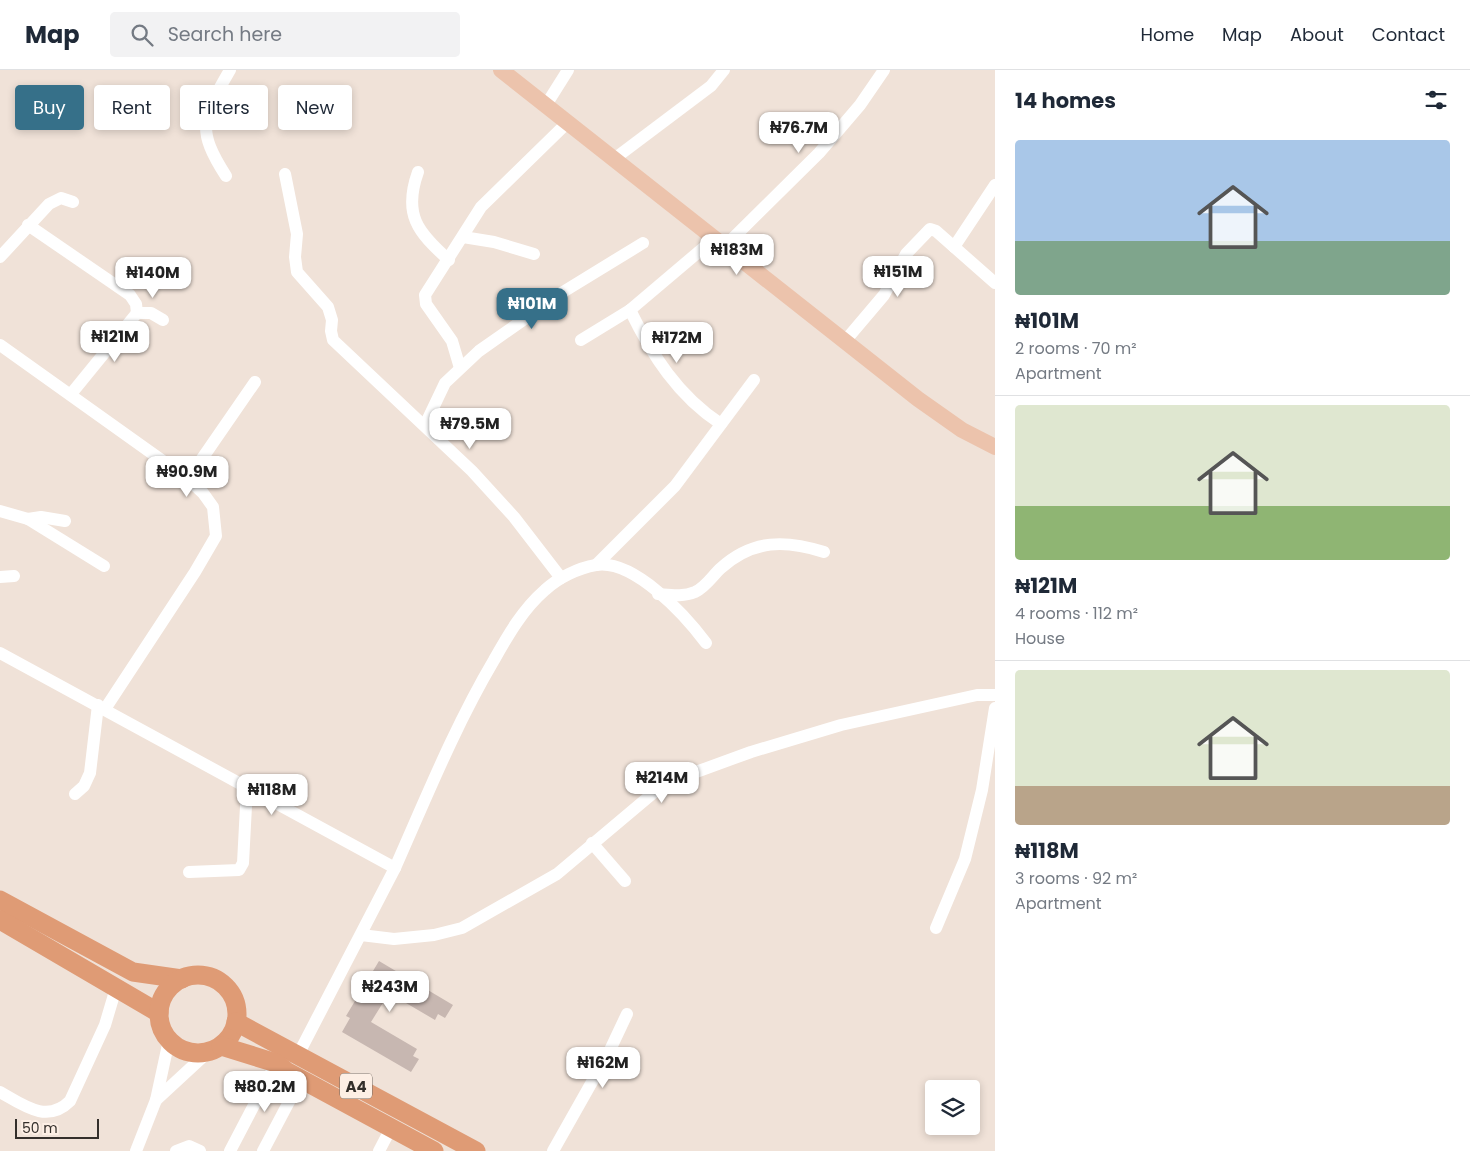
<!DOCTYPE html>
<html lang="en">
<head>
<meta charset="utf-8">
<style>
  :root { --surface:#fff; --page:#f2f2f3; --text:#1f2937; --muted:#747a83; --line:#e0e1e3; --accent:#367089 }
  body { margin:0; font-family:Poppins,sans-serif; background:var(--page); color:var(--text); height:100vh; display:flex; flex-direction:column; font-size:19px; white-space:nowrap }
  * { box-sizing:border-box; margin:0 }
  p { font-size:16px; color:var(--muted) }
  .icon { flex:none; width:28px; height:28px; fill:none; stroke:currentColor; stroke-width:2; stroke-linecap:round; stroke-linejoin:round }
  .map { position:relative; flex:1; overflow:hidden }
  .panel { display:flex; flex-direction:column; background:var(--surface); width:475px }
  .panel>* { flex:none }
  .guide { position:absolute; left:15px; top:15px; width:475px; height:45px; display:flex; gap:10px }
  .tools { position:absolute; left:925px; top:1010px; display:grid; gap:10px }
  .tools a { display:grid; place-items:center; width:55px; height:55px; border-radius:5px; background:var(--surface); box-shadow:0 2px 8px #0003; font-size:25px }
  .scale { position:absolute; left:15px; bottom:12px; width:84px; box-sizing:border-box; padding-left:5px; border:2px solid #342f2b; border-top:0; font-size:14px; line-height:18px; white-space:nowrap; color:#342f2b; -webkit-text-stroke:4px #fdefe5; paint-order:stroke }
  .price { position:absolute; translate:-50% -42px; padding:0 11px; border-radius:10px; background:#fff; color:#222; font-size:16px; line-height:32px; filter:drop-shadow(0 1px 2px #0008) }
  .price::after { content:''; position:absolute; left:50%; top:30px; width:15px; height:11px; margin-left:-8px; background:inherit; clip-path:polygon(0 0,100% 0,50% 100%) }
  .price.on { background:var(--accent); color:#fff }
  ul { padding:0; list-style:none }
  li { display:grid; align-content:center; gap:10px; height:265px; padding:0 20px }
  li+li { border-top:1px solid var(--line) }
  li span { display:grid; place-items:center; height:155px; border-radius:5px; color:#555 }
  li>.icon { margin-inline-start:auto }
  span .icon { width:90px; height:90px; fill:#fffc; stroke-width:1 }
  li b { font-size:21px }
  h2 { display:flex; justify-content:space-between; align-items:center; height:60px; padding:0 20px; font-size:21px }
  .pill { padding:0 18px; border-radius:5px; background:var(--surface); box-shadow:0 2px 8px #0003; font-size:18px; line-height:45px }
  .pill.on { background:var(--accent); color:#fff }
  header { display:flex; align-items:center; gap:30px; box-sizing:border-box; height:70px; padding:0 25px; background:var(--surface); border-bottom:1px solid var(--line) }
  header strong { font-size:24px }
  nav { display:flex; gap:28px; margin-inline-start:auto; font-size:18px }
  .search { width:350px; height:45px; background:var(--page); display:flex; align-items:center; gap:12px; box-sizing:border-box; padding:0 18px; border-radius:5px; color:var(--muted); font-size:19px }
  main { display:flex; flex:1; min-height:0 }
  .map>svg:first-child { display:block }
  .building { fill:#c7b7b1 }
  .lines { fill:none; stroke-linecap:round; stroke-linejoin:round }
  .minor { stroke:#fff; stroke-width:12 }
  .major { stroke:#ecc3ac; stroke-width:16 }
  .highway { stroke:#df9b75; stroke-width:19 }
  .labels { text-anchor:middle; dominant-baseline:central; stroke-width:4; stroke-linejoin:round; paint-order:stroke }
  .shield { fill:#fdefe5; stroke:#706963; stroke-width:1 }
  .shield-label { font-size:15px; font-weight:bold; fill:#342f2b }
</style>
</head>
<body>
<header>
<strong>Map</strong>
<div class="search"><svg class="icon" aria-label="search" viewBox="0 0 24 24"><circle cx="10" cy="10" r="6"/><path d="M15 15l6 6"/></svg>Search here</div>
<nav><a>Home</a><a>Map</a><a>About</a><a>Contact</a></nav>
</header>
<main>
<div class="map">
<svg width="995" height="1081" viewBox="0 0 995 1081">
  <rect width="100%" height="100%" fill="#f0e2d8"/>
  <!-- building -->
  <polygon class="building" points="379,891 453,935 445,948 438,944 435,950 389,923 371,952 417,979 413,986 419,989 411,1002 342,962 350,948 346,946"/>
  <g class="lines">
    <!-- minor -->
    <g class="minor">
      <polyline points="546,35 568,0"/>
      <polyline points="614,89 711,16 724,0"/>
      <path d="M418 102C403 144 417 162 449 190"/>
      <polyline points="285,104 297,164 295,187 297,202 328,237 332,250 331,261 333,270 472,401 514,447 561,508"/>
      <path d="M226 106C195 58 203 47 230 0"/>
      <polyline points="28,155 130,225 136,234 137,243"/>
      <polyline points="463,167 494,172 534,184"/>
      <polyline points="725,176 819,83 860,35 884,0"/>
      <polyline points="954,177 995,115"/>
      <polyline points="0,187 49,134 61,128 73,132"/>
      <path d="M630 240C652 285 678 326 721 354"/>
      <polyline points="581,270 630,240 715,168"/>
      <polyline points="845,271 884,225 906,184 930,159 936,161 995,213"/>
      <polyline points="0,275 188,409 203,423 213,437 216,466 195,502 105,639"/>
      <polyline points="460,298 452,271 426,234 425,225 481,137 568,52"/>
      <polyline points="71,324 137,243 151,243 163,250"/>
      <polyline points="425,355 445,313 479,281 563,222 643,173"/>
      <polyline points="188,409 255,312"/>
      <polyline points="0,441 28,449 41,447 65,451"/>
      <polyline points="28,449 104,496"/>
      <polyline points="596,495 675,416 754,310"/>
      <polyline points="0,507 14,506"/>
      <path d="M658 524C671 525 683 527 695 522 706 517 713 505 721 498 753 469 786 470 824 482"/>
      <polyline points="0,583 395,798 298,985"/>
      <polyline points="75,724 84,716 90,703 98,635"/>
      <polyline points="592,773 625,811"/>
      <path d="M395 798C426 728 455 656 494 590 508 565 523 539 545 520 558 508 578 498 596 495 634 489 685 545 706 573"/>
      <polyline points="189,802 239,800 243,793 247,717"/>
      <polyline points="936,858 965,789 982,720 995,638"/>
      <polyline points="361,865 394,869 434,865 462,858 557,804 658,719 696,702 751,682 841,655 977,625 995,625"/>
      <path d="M0 1022C23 1035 47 1054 70 1031L105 955 116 918"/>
      <polyline points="156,1030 208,982"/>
      <polyline points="136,1081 156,1030 169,970"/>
      <polyline points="176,1081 189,1076 200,1081"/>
      <polyline points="230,1081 276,993"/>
      <polyline points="263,1081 301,1009"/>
      <polyline points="379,1081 391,1058"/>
      <polyline points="553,1081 610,980 627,944"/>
    </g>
    <!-- major -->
    <polyline class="major" points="501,0 918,329 962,360 995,377"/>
    <!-- highway -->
    <g class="highway">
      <polyline points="0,830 133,902 182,909"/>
      <polyline points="0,850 159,943"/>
      <circle cx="198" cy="944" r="39"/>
      <polyline points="236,952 476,1081"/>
      <polyline points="221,976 276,993 286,1001 434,1081"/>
    </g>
  </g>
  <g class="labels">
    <!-- shield labels -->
    <rect class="shield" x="340" y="1003.5" width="32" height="25" rx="4"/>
    <g class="shield-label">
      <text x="356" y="1016">A4</text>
    </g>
  </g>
</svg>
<div class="tools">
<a><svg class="icon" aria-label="layers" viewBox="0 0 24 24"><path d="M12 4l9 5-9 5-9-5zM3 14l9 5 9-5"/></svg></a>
</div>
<div class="scale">50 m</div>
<b class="price" style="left:799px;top:84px">₦76.7M</b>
<b class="price" style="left:737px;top:206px">₦183M</b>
<b class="price" style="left:898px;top:228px">₦151M</b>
<b class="price" style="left:153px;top:229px">₦140M</b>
<b class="price on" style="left:532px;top:260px">₦101M</b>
<b class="price" style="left:115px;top:293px">₦121M</b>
<b class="price" style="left:677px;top:294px">₦172M</b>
<b class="price" style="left:470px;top:380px">₦79.5M</b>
<b class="price" style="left:187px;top:428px">₦90.9M</b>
<b class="price" style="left:662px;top:734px">₦214M</b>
<b class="price" style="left:272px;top:746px">₦118M</b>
<b class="price" style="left:390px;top:943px">₦243M</b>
<b class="price" style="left:603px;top:1019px">₦162M</b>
<b class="price" style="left:265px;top:1043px">₦80.2M</b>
<div class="guide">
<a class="pill on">Buy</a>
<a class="pill">Rent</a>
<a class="pill">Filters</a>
<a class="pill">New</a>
</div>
</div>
<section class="panel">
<h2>14 homes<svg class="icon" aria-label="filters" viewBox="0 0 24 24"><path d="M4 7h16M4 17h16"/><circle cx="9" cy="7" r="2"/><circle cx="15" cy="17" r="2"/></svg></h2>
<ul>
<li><span style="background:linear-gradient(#a9c7e8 65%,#7fa58c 0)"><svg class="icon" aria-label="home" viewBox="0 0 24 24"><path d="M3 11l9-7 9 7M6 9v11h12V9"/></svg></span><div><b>₦101M</b><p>2 rooms · 70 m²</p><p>Apartment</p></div></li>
<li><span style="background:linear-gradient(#dfe7d0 65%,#8fb573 0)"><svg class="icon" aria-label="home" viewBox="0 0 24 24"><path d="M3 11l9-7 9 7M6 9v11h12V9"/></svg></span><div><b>₦121M</b><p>4 rooms · 112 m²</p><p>House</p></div></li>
<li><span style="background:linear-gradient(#dfe7d0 75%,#b9a48a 0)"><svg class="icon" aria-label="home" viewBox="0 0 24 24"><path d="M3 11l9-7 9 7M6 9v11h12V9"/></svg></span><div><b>₦118M</b><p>3 rooms · 92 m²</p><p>Apartment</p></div></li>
</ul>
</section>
</main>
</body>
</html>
